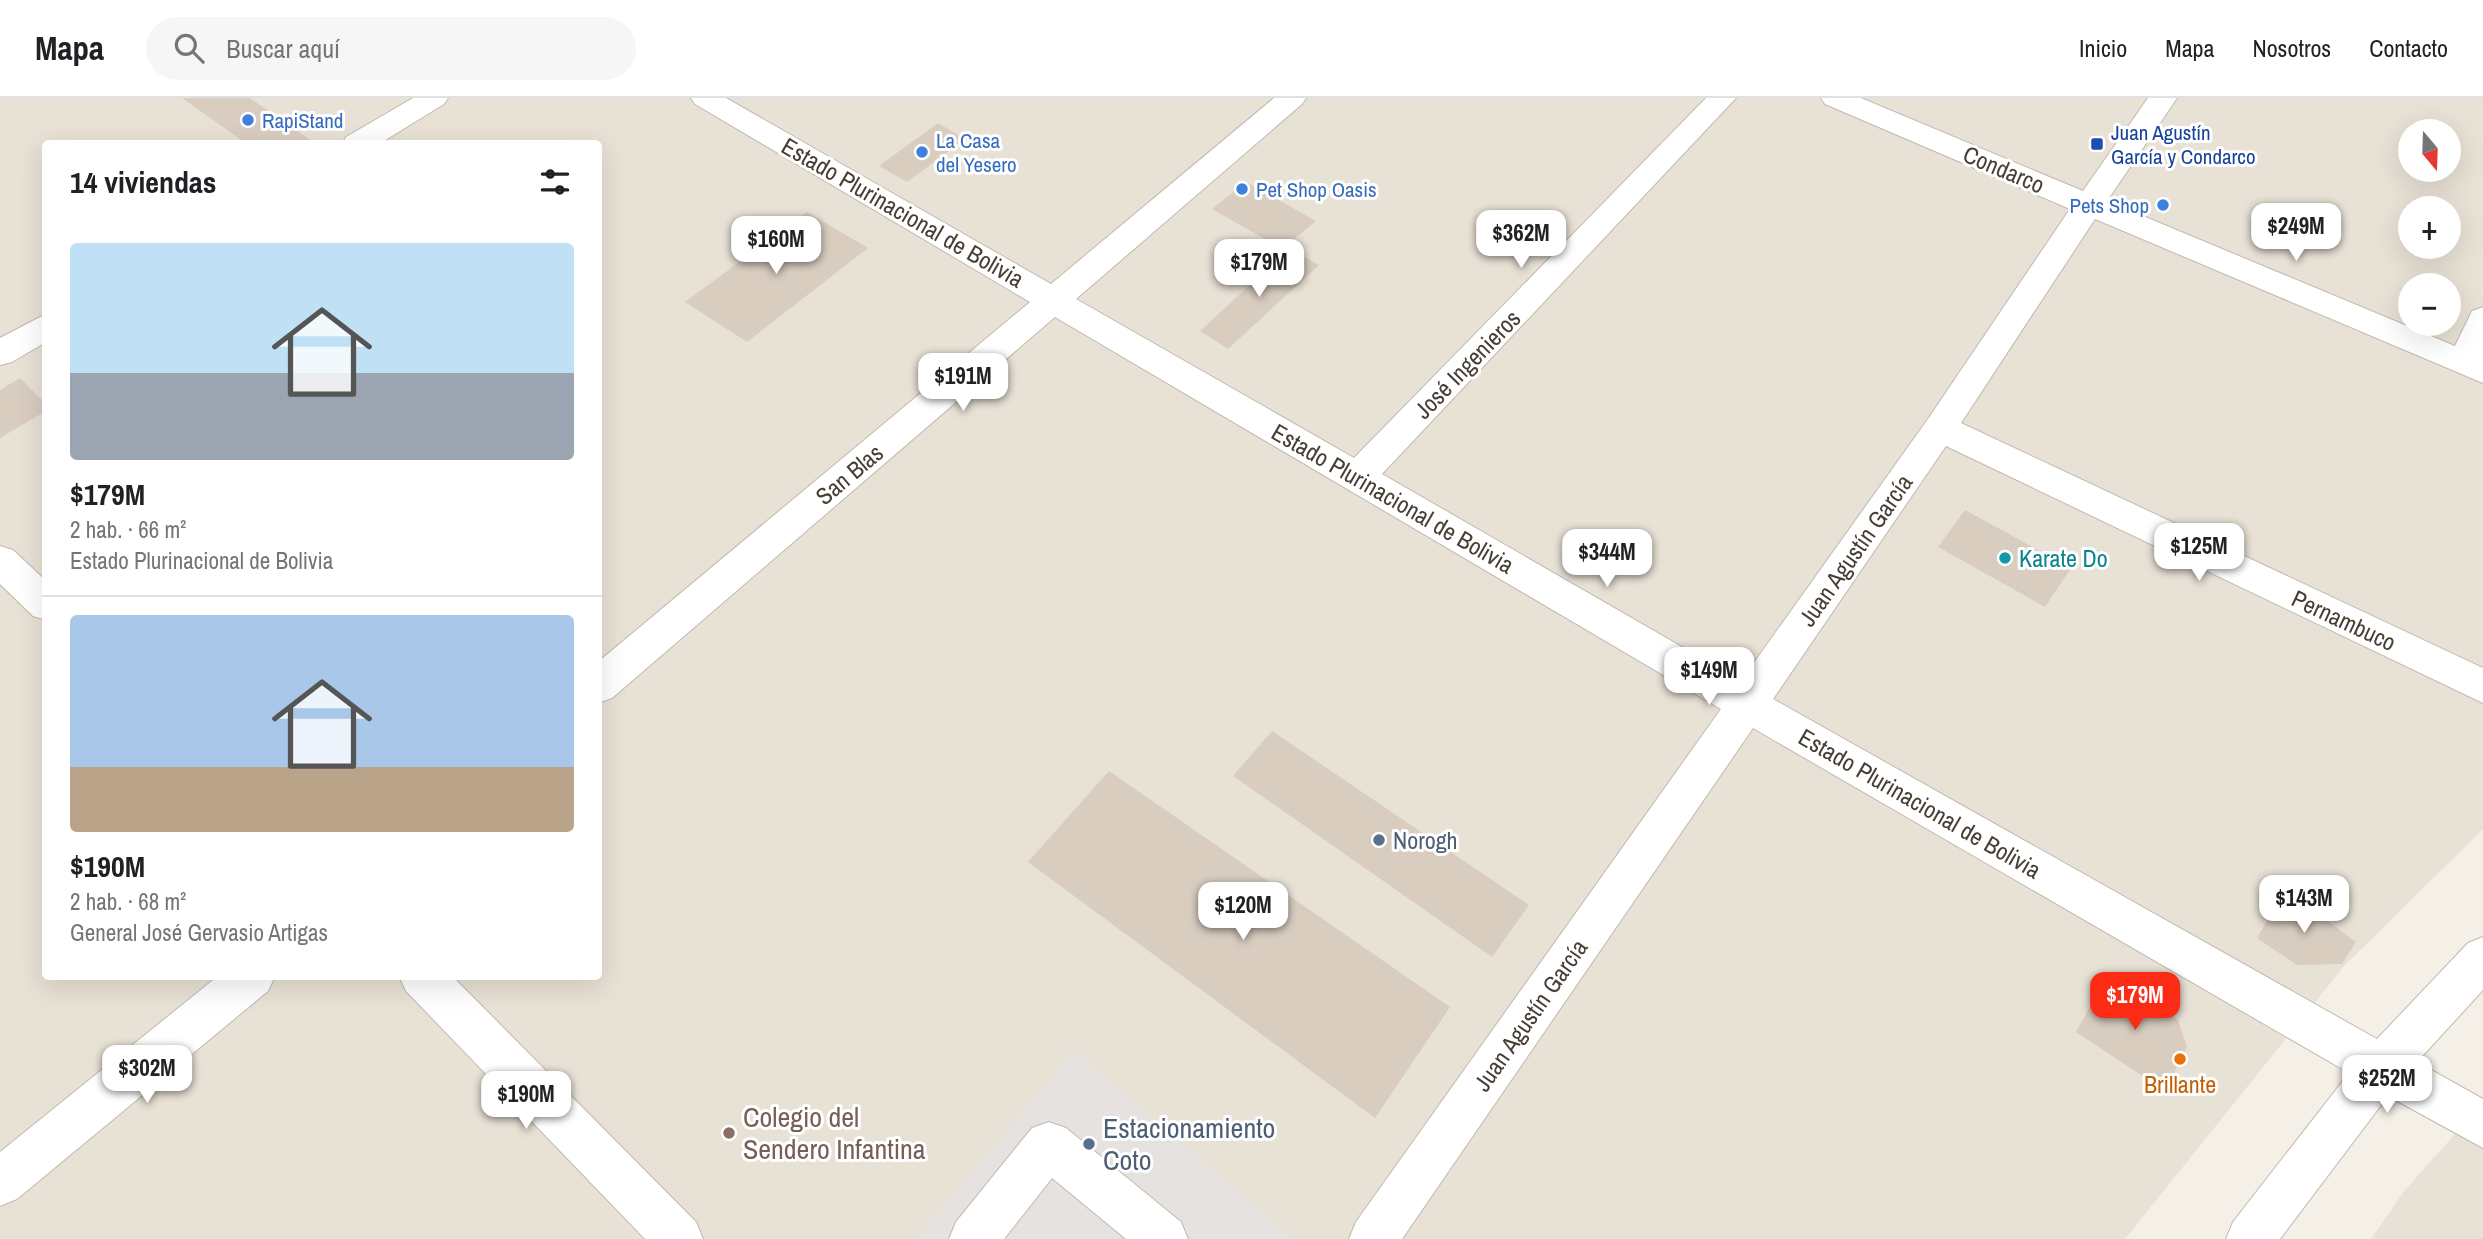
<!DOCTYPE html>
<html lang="es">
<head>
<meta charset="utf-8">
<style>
  :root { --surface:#fff; --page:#f6f6f6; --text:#202124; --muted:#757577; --line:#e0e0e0; --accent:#fc2b16 }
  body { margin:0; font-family:"Archivo Narrow",sans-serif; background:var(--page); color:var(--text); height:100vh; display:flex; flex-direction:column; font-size:26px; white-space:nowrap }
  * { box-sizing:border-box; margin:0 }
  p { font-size:23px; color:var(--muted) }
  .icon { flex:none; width:38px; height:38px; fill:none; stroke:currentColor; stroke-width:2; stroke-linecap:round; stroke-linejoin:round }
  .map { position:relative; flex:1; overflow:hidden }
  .panel { position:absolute; left:42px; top:42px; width:560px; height:840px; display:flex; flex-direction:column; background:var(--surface); border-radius:7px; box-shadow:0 7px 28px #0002 }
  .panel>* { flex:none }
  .needle { width:46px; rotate:161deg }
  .controls { position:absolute; left:2398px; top:21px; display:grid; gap:14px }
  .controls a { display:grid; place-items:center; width:63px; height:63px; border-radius:50%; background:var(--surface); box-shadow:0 7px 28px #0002; font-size:35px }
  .price { position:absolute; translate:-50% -60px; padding:0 16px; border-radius:14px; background:#fff; color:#222; font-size:23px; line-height:46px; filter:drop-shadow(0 2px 4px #0008) }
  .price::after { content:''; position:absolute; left:50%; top:42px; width:21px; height:16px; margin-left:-10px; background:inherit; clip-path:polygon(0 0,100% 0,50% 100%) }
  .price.current { background:var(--accent); color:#fff }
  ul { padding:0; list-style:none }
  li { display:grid; align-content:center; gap:14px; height:371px; padding:0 28px }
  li+li { border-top:2px solid var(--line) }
  li span { display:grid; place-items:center; height:217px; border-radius:7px; color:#555 }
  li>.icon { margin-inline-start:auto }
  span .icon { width:126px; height:126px; fill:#fffc; stroke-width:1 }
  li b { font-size:30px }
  h2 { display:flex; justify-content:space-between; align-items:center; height:84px; padding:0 28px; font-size:30px }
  header { display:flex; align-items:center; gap:42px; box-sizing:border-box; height:98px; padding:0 35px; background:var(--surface); border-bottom:2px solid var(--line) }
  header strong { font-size:33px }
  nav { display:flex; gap:38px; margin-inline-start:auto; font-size:24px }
  .search { width:490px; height:63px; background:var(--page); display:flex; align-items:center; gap:18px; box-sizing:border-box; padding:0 24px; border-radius:38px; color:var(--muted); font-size:26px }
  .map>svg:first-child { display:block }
  .residential { fill:#e8e1d5; fill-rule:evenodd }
  .parking { fill:#e5e2df }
  .building { fill:#d9cdc0 }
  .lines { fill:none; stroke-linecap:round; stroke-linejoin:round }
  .minor-casing { stroke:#c2b9ad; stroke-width:2 }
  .minor { fill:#fff; fill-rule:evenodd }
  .shop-dot { fill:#3f7fe0; stroke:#fff; stroke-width:2.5 }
  .transit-dot { fill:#1a4fb4; stroke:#fff; stroke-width:2.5 }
  .culture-dot { fill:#0f9aa8; stroke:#fff; stroke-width:2.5 }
  .service-dot { fill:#5c6f8a; stroke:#fff; stroke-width:2.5 }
  .food-dot { fill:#e8710a; stroke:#fff; stroke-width:2.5 }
  .education-dot { fill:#8d6e63; stroke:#fff; stroke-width:2.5 }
  .labels { text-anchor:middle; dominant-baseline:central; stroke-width:6; stroke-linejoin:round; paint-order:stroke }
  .far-shop-label { font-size:21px; fill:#366cbe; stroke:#fff; text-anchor:start }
  .far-transit-label { font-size:21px; fill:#164399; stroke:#fff; text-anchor:start }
  .street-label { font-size:24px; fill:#473f36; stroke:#fff }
  .culture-label { font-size:24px; fill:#0d838f; stroke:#fff; text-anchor:start }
  .service-label { font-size:24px; fill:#4e5e75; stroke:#fff; text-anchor:start }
  .food-label { font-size:24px; fill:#c56008; stroke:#fff }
  .near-education-label { font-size:28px; fill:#785e54; stroke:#fff; text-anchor:start }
  .near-service-label { font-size:28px; fill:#4e5e75; stroke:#fff; text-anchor:start }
</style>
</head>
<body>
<header>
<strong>Mapa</strong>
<div class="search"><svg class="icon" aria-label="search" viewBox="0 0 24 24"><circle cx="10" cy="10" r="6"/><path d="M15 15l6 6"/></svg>Buscar aquí</div>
<nav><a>Inicio</a><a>Mapa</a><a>Nosotros</a><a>Contacto</a></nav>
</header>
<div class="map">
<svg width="2483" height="1141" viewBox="0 0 2483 1141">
  <rect width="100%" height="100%" fill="#f4efe7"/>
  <!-- residential -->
  <g class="residential">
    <path d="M0 0H2483V731L2345 867 2125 1141H0ZM2410 33H2448V72H2410ZM46 46H598V878H46ZM2410 110H2448V149H2410ZM2410 187H2448V226H2410Z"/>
    <polygon points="2483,1005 2483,1141 2371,1141 2405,1092"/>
  </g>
  <!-- parking -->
  <polygon class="parking" points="1074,953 1291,1139 1290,1141 916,1141"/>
  <!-- building -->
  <g class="building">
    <polygon points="182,0 250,0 313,44 247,46"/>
    <polygon points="938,25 965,41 907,84 879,68"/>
    <polygon points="1246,84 1316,123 1282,151 1212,111"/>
    <polygon points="807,114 868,150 747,244 685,204"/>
    <polygon points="1289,151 1319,167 1228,251 1200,233"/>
    <polygon points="20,280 46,306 46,313 0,340 0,292"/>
    <polygon points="1965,412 2071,470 2045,509 1938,449"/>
    <polygon points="1272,633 1529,807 1492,859 1233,678"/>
    <polygon points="1109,673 1450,909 1375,1020 1028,764"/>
    <polygon points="2285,792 2356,844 2342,866 2297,867 2257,840"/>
    <polygon points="2108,876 2178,922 2187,949 2165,993 2076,934"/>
  </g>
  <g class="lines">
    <!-- minor casing -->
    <g class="minor-casing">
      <g id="minor">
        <polygon points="413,0 448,0 444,6 379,46 342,46 346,39"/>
        <polygon points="691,0 726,0 1051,186 1274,0 1306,0 1302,6 1076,201 1354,360 1706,0 1736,0 1382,376 1741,583 1928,321 2070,111 1825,6 1821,0 1861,0 2083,93 2148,0 2177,0 2107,103 2455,248 2472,213 2483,209 2483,285 2095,121 1961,325 2483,570 2483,605 1946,348 1773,601 2377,941 2468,845 2483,839 2483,892 2417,964 2483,1001 2483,1050 2388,998 2280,1141 2226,1141 2233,1124 2349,975 1753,630 1402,1141 1349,1141 1356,1124 1721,611 1055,219 612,600 598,605 598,564 1030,204 695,6"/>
        <polygon points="46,216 46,244 12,264 0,267 0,240"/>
        <polygon points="0,448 13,452 46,483 46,522 33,518 0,486"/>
        <polygon points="218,878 275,878 268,893 17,1101 0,1108 0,1054"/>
        <polygon points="399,878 452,878 696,1124 703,1141 645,1141 406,893"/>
        <polygon points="1049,1024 1066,1030 1181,1124 1188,1141 1126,1141 1052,1080 1004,1141 949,1141 956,1124 1032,1030"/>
      </g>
    </g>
    <!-- minor -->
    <use href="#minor" class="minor"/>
  </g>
  <!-- markers -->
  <g class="shop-dot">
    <circle cx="248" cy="22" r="7"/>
    <circle cx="922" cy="54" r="7"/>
    <circle cx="1242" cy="91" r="7"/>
    <circle cx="2163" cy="107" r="7"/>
  </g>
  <rect class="transit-dot" x="2090" y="39" width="14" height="14" rx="3.5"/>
  <circle class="culture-dot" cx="2005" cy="460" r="7"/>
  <g class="service-dot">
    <circle cx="1379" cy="742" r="7"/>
    <circle cx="1089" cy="1046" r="7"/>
  </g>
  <circle class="food-dot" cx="2180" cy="961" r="7"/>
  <circle class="education-dot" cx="729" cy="1035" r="7"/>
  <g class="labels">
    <!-- far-shop labels -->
    <g class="far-shop-label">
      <text x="262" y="22">RapiStand</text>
      <text x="936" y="42">La Casa<tspan x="936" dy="24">del Yesero</tspan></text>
      <text x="1256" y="91">Pet Shop Oasis</text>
      <text x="2149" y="107" text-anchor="end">Pets Shop</text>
    </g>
    <!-- far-transit labels -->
    <g class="far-transit-label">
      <text x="2111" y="34">Juan Agustín<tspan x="2111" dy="24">García y Condarco</tspan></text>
    </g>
    <!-- street labels -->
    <g class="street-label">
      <text transform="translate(2004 71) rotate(23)">Condarco</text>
      <text transform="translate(903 114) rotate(30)">Estado Plurinacional de Bolivia</text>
      <text transform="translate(1467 266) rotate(-46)">José Ingenieros</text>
      <text transform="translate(849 376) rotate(-40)">San Blas</text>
      <text transform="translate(1393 400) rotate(30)">Estado Plurinacional de Bolivia</text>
      <text transform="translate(1855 452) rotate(-55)">Juan Agustín García</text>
      <text transform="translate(2344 522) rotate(25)">Pernambuco</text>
      <text transform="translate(1920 705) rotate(30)">Estado Plurinacional de Bolivia</text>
      <text transform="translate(1530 917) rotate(-55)">Juan Agustín García</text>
    </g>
    <!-- culture labels -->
    <g class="culture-label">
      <text x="2019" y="460">Karate Do</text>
    </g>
    <!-- service labels -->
    <g class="service-label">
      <text x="1393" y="742">Norogh</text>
    </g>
    <!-- food labels -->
    <g class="food-label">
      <text x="2180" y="986">Brillante</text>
    </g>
    <!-- near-education labels -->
    <g class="near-education-label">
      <text x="743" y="1019">Colegio del<tspan x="743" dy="32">Sendero Infantina</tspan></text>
    </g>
    <!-- near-service labels -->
    <g class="near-service-label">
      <text x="1103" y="1030">Estacionamiento<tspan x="1103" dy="32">Coto</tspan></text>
    </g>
  </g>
</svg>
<div class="controls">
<a><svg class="needle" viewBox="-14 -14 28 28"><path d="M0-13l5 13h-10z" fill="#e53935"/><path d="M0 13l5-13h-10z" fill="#757577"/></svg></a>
<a>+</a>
<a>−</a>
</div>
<b class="price" style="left:2296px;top:165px">$249M</b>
<b class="price" style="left:1521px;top:172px">$362M</b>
<b class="price" style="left:776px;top:178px">$160M</b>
<b class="price" style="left:1259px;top:201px">$179M</b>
<b class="price" style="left:963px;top:315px">$191M</b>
<b class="price" style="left:2199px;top:485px">$125M</b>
<b class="price" style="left:1607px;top:491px">$344M</b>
<b class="price" style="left:1709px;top:609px">$149M</b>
<b class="price" style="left:2304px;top:837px">$143M</b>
<b class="price" style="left:1243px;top:844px">$120M</b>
<b class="price current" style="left:2135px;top:934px">$179M</b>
<b class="price" style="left:147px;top:1007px">$302M</b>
<b class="price" style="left:2387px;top:1017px">$252M</b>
<b class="price" style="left:526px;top:1033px">$190M</b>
<section class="panel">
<h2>14 viviendas<svg class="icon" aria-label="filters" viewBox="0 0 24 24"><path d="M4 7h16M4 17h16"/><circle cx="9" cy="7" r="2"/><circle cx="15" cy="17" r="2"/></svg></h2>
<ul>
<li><span style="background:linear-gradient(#bfe0f5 60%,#9aa5b1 0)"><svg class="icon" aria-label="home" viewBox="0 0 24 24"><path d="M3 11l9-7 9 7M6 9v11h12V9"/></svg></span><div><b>$179M</b><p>2 hab. · 66 m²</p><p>Estado Plurinacional de Bolivia</p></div></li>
<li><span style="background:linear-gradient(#a9c7e8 70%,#b9a48a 0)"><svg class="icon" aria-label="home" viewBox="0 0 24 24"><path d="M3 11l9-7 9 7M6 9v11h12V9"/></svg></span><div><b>$190M</b><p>2 hab. · 68 m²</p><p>General José Gervasio Artigas</p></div></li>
</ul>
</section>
</div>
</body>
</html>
